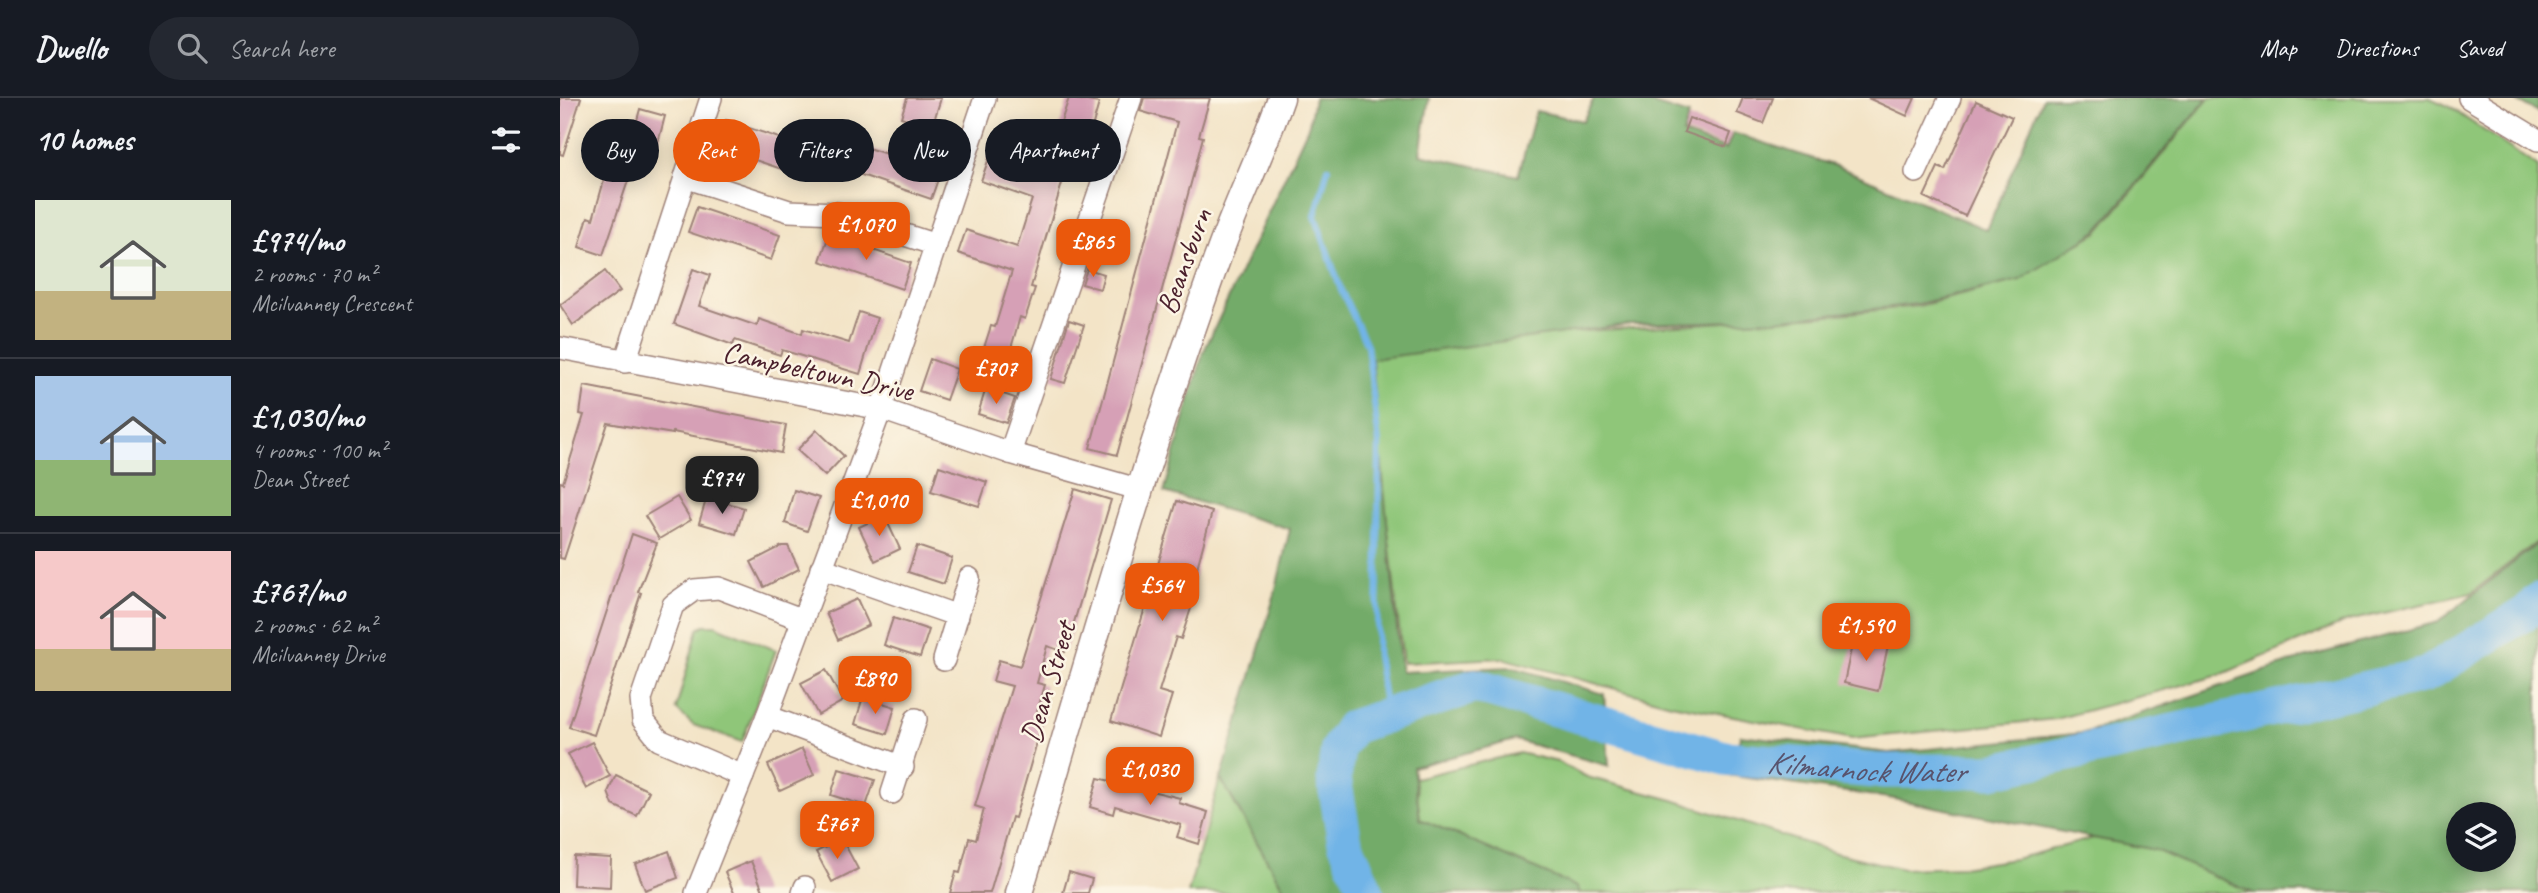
<!DOCTYPE html>
<html lang="en">
<head>
<meta charset="utf-8">
<style>
  :root { --surface:#171b24; --page:#242831; --text:#f1f3f6; --muted:#9ea1a6; --line:#363941; --accent:#ea580c }
  body { margin:0; font-family:Caveat,sans-serif; background:var(--page); color:var(--text); height:100vh; display:flex; flex-direction:column; font-size:26px; white-space:nowrap }
  * { box-sizing:border-box; margin:0 }
  p { font-size:23px; color:var(--muted) }
  .icon { flex:none; width:38px; height:38px; fill:none; stroke:currentColor; stroke-width:2; stroke-linecap:round; stroke-linejoin:round }
  .map { position:relative; flex:1; overflow:hidden }
  .side { display:flex; flex-direction:column; background:var(--surface); width:560px }
  .side>* { flex:none }
  .banner { position:absolute; left:21px; top:21px; width:665px; height:63px; display:flex; gap:14px }
  .buttons { position:absolute; left:1886px; top:704px; display:grid; gap:14px }
  .buttons a { display:grid; place-items:center; width:70px; height:70px; border-radius:50%; background:var(--surface); box-shadow:0 4px 18px #0003; font-size:35px }
  .price { position:absolute; translate:-50% -60px; padding:0 16px; border-radius:14px; background:var(--accent); color:#fff; font-size:23px; line-height:46px; filter:drop-shadow(0 2px 4px #0008) }
  .price::after { content:''; position:absolute; left:50%; top:42px; width:21px; height:16px; margin-left:-10px; background:inherit; clip-path:polygon(0 0,100% 0,50% 100%) }
  .price.active { background:#222; color:#fff }
  ul { padding:0; list-style:none }
  li { display:flex; align-items:center; gap:21px; height:175px; padding:0 35px }
  li+li { border-top:2px solid var(--line) }
  li span { display:grid; place-items:center; flex:none; width:196px; height:140px; border-radius:0px; color:#555 }
  li>.icon { margin-inline-start:auto }
  span .icon { width:84px; height:84px; fill:#fffc; stroke-width:1 }
  li b { font-size:30px }
  h2 { display:flex; justify-content:space-between; align-items:center; height:84px; padding:0 35px; font-size:30px }
  .tag { padding:0 24px; border-radius:32px; background:var(--surface); box-shadow:0 4px 18px #0003; font-size:24px; line-height:63px }
  .tag.active { background:var(--accent); color:#fff }
  header { display:flex; align-items:center; gap:42px; box-sizing:border-box; height:98px; padding:0 35px; background:var(--surface); border-bottom:2px solid var(--line) }
  header strong { font-size:33px }
  nav { display:flex; gap:38px; margin-inline-start:auto; font-size:24px }
  .search { width:490px; height:63px; background:var(--page); display:flex; align-items:center; gap:18px; box-sizing:border-box; padding:0 24px; border-radius:38px; color:var(--muted); font-size:26px }
  main { display:flex; flex:1; min-height:0 }
  .map>svg:first-child { display:block }
  .green { fill:#8fc679; stroke:#6c7252; stroke-width:2 }
  .forest { fill:#73ab69; stroke:#5e654a; stroke-width:2; fill-rule:evenodd }
  .lines { fill:none; stroke-linecap:round; stroke-linejoin:round }
  .stream { stroke:#71b4e7; stroke-width:6 }
  .river { stroke:#71b4e7; stroke-width:35 }
  .building { fill:#d6a0b6 }
  .minor-casing { stroke:#9e8279; stroke-width:24 }
  .major-casing { stroke:#9e8279; stroke-width:29 }
  .minor { stroke:#fff; stroke-width:21 }
  .major { stroke:#fff; stroke-width:26 }
  .labels { text-anchor:middle; dominant-baseline:central; stroke-width:5; stroke-linejoin:round; paint-order:stroke }
  .street-label { font-size:30px; fill:#4a1f2b; stroke:#fcf5e5 }
  .water-label { font-size:32px; font-style:italic; fill:#58536d; stroke:#fcf5e5 }
</style>
</head>
<body>
<header>
<strong>Dwello</strong>
<div class="search"><svg class="icon" aria-label="search" viewBox="0 0 24 24"><circle cx="10" cy="10" r="6"/><path d="M15 15l6 6"/></svg>Search here</div>
<nav><a>Map</a><a>Directions</a><a>Saved</a></nav>
</header>
<main>
<section class="side">
<h2>10 homes<svg class="icon" aria-label="filters" viewBox="0 0 24 24"><path d="M4 7h16M4 17h16"/><circle cx="9" cy="7" r="2"/><circle cx="15" cy="17" r="2"/></svg></h2>
<ul>
<li><span style="background:linear-gradient(#dfe7d0 65%,#c2b280 0)"><svg class="icon" aria-label="home" viewBox="0 0 24 24"><path d="M3 11l9-7 9 7M6 9v11h12V9"/></svg></span><div><b>£974/mo</b><p>2 rooms · 70 m²</p><p>Mcilvanney Crescent</p></div></li>
<li><span style="background:linear-gradient(#a9c7e8 60%,#8fb573 0)"><svg class="icon" aria-label="home" viewBox="0 0 24 24"><path d="M3 11l9-7 9 7M6 9v11h12V9"/></svg></span><div><b>£1,030/mo</b><p>4 rooms · 100 m²</p><p>Dean Street</p></div></li>
<li><span style="background:linear-gradient(#f6c9c9 70%,#c2b280 0)"><svg class="icon" aria-label="home" viewBox="0 0 24 24"><path d="M3 11l9-7 9 7M6 9v11h12V9"/></svg></span><div><b>£767/mo</b><p>2 rooms · 62 m²</p><p>Mcilvanney Drive</p></div></li>
</ul>
</section>
<div class="map">
<svg width="1978" height="795" viewBox="0 0 1978 795">
  <rect width="100%" height="100%" fill="#fcf5e5"/>
  <filter id="ink" filterUnits="userSpaceOnUse"><feTurbulence type="fractalNoise" baseFrequency=".0143" numOctaves="2"/><feDisplacementMap in="SourceGraphic" scale="14" xChannelSelector="R" yChannelSelector="G"/><feConvolveMatrix kernelMatrix="1 2 1 2 8 2 1 2 1" color-interpolation-filters="sRGB"/></filter>
  <filter id="wash" filterUnits="userSpaceOnUse"><feTurbulence type="fractalNoise" baseFrequency=".00686" numOctaves="4" result="noise"/><feDisplacementMap in="SourceGraphic" scale="28" xChannelSelector="R" yChannelSelector="G"/><feGaussianBlur stdDeviation="1.57" result="paint"/><feColorMatrix in="noise" values="0 0 0 0 0 0 0 0 0 0 0 0 0 0 0 0 0 1.4 0 .05"/><feComposite in="paint" operator="in"/></filter>
  <g filter="url(#wash)">
    <rect width="100%" height="100%" fill="#f3e4c7"/>
    <!-- green -->
    <g class="green">
      <polygon points="1649,0 1870,0 1886,7 1978,69 1978,443 1911,495 1788,523 1660,577 1496,621 1292,641 1111,606 942,560 843,565 807,247 1259,218 1359,208 1451,184 1538,134"/>
      <polygon points="144,527 155,527 216,552 182,644 133,627 116,611 138,531"/>
      <polygon points="959,655 998,664 1027,679 1113,702 1276,755 1343,771 1402,769 1455,761 1534,740 1596,752 1693,795 1020,795 1016,789 860,721 855,680"/>
      <polygon points="660,680 726,795 628,795"/>
    </g>
    <!-- forest -->
    <g class="forest">
      <polygon points="754,0 869,0 860,56 958,78 976,13 1023,23 1034,0 1074,0 1129,17 1123,36 1166,51 1173,35 1279,69 1427,132 1483,0 1648,0 1537,133 1460,182 1358,206 1216,222 1072,226 812,261 841,574 952,569 1044,596 1049,668 955,642 853,669 860,721 1017,789 1020,795 726,795 661,681 714,499 730,431 604,394 643,255 749,27"/>
      <polygon points="1951,0 1978,0 1978,14"/>
      <path d="M1978 445V795H1693L1595 752 1329 700 1167 677 1181 637 1329 655 1524 635 1740 561 1878 524ZM1899 716H1944V761H1899Z"/>
    </g>
    <g class="lines">
      <!-- stream -->
      <polyline class="stream" points="768,70 755,118 781,192 807,247 819,345 817,557 827,619"/>
      <!-- river -->
      <path class="river" id="s1" d="M807 795 785 744 774 681 778 650 792 629 915 588 1165 660 1317 673H1432L1866 577 1972 511 1978 502"/>
    </g>
    <g id="blocks">
      <!-- building -->
      <g class="building">
        <polygon points="0,0 21,0 3,57 0,56"/>
        <polygon points="347,0 381,0 372,29 341,19"/>
        <polygon points="509,0 539,5 529,40 524,38 509,84 503,82 471,189 475,190 465,221 460,219 447,264 422,256 431,228 435,229 452,173 398,155 406,132 457,149 472,101 421,83 429,60 483,78"/>
        <polygon points="584,0 650,0 639,38 643,39 634,74 557,357 530,350 617,24 580,13"/>
        <polygon points="1183,0 1213,0 1203,25 1177,15"/>
        <polygon points="1308,0 1355,0 1347,18"/>
        <polygon points="1416,3 1452,19 1405,118 1364,99 1378,69 1385,72"/>
        <polygon points="80,11 105,18 95,56 70,49"/>
        <polygon points="1129,20 1171,35 1166,49 1124,34"/>
        <polygon points="166,22 251,51 242,78 157,49"/>
        <polygon points="298,47 381,73 371,101 290,73"/>
        <polygon points="49,65 72,71 43,157 19,149 28,119 33,121"/>
        <polygon points="137,109 220,137 211,162 128,134"/>
        <polygon points="269,137 351,165 342,191 260,163"/>
        <polygon points="133,171 150,177 139,208 197,228 199,221 242,236 243,231 289,245 299,214 317,220 300,276 222,252 220,257 175,242 173,247 114,226"/>
        <polygon points="527,171 544,176 540,191 522,186"/>
        <polygon points="45,173 60,193 13,227 0,207"/>
        <polygon points="509,222 524,227 505,285 491,281"/>
        <polygon points="370,261 397,271 386,302 359,293"/>
        <polygon points="24,288 226,327 221,355 113,334 113,336 48,325 4,461 0,460 0,384 3,385 24,317 20,316"/>
        <polygon points="426,290 455,300 446,325 418,316"/>
        <polygon points="257,332 284,358 265,378 237,352"/>
        <polygon points="379,368 427,384 419,408 371,393"/>
        <polygon points="515,391 551,402 505,554 487,548 477,585 485,587 475,621 483,623 455,720 452,719 430,795 390,795 396,774 400,775 409,740 416,742 424,711 415,708 452,588 433,583 439,562 460,568"/>
        <polygon points="234,392 259,400 247,433 225,425"/>
        <polygon points="117,399 131,422 99,441 85,418"/>
        <polygon points="147,399 184,410 176,436 139,425"/>
        <polygon points="617,403 652,414 629,500 634,501 621,541 616,539 599,593 612,597 599,639 551,623"/>
        <polygon points="318,420 327,423 340,451 315,463 299,429"/>
        <polygon points="72,436 97,445 78,494 81,495 34,637 9,629"/>
        <polygon points="222,448 228,448 239,471 204,489 191,464"/>
        <polygon points="357,448 392,460 384,486 348,474"/>
        <polygon points="297,501 309,527 278,542 266,515"/>
        <polygon points="333,520 369,532 360,559 324,547"/>
        <polygon points="1294,537 1329,544 1318,593 1284,585"/>
        <polygon points="266,572 283,603 258,617 241,585"/>
        <polygon points="303,599 335,609 327,636 295,626"/>
        <polygon points="32,644 50,678 26,691 8,656"/>
        <polygon points="242,651 254,677 220,693 208,667"/>
        <polygon points="279,671 315,682 306,708 271,697"/>
        <polygon points="56,677 89,693 77,718 53,707 48,694"/>
        <polygon points="538,680 620,700 619,705 648,714 639,746 617,739 621,727 555,708 553,716 530,709"/>
        <polygon points="282,741 298,771 272,784 256,754"/>
        <polygon points="109,753 118,780 85,792 75,766"/>
        <polygon points="14,758 51,760 50,789 13,787"/>
        <polygon points="191,763 204,795 174,795 165,774"/>
        <polygon points="509,774 532,781 528,795 503,795"/>
      </g>
    </g>
  </g>
  <g filter="url(#ink)">
    <use href="#blocks" fill-opacity="0" stroke="#9e8279" stroke-width="2"/>
    <g class="lines">
      <!-- minor casing -->
      <g class="minor-casing">
        <g id="minor">
          <polyline points="1909,0 1978,42"/>
          <polyline points="1356,74 1390,0"/>
          <polyline points="125,79 229,113 277,115 376,147"/>
          <polyline points="0,250 321,311 450,355 581,392"/>
          <polyline points="65,264 151,0"/>
          <polyline points="450,355 571,0"/>
          <polyline points="261,470 398,518"/>
          <polyline points="384,562 409,480"/>
          <polyline points="207,618 343,669"/>
          <polyline points="183,678 99,642 83,622 81,601 113,507 134,492 159,490 241,521"/>
          <polyline points="332,695 356,621"/>
          <polyline points="136,795 207,618 321,311 425,0"/>
          <polyline points="243,795 245,789"/>
        </g>
      </g>
      <!-- major casing -->
      <g class="major-casing">
        <path id="major" d="M459 795C524 581 583 363 660 153 679 101 703 52 721 0"/>
      </g>
      <!-- minor -->
      <use href="#minor" class="minor"/>
      <!-- major -->
      <use href="#major" class="major"/>
    </g>
  </g>
  <g class="labels">
    <!-- street labels -->
    <g class="street-label">
      <text transform="translate(624 163) rotate(-70)">Beansburn</text>
      <text transform="translate(258 273) rotate(12)">Campbeltown Drive</text>
      <text transform="translate(488 584) rotate(-73)">Dean Street</text>
    </g>
    <!-- water labels -->
    <g class="water-label">
      <text stroke="none"><textPath href="#s1" startOffset="707">Kilmarnock Water</textPath></text>
    </g>
  </g>
</svg>
<div class="buttons">
<a><svg class="icon" aria-label="layers" viewBox="0 0 24 24"><path d="M12 4l9 5-9 5-9-5zM3 14l9 5 9-5"/></svg></a>
</div>
<b class="price" style="left:306px;top:164px">£1,070</b>
<b class="price" style="left:533px;top:181px">£865</b>
<b class="price" style="left:436px;top:308px">£707</b>
<b class="price active" style="left:162px;top:418px">£974</b>
<b class="price" style="left:319px;top:440px">£1,010</b>
<b class="price" style="left:602px;top:525px">£564</b>
<b class="price" style="left:1306px;top:565px">£1,590</b>
<b class="price" style="left:315px;top:618px">£890</b>
<b class="price" style="left:590px;top:709px">£1,030</b>
<b class="price" style="left:277px;top:763px">£767</b>
<div class="banner">
<a class="tag">Buy</a>
<a class="tag active">Rent</a>
<a class="tag">Filters</a>
<a class="tag">New</a>
<a class="tag">Apartment</a>
</div>
</div>
</main>
</body>
</html>
